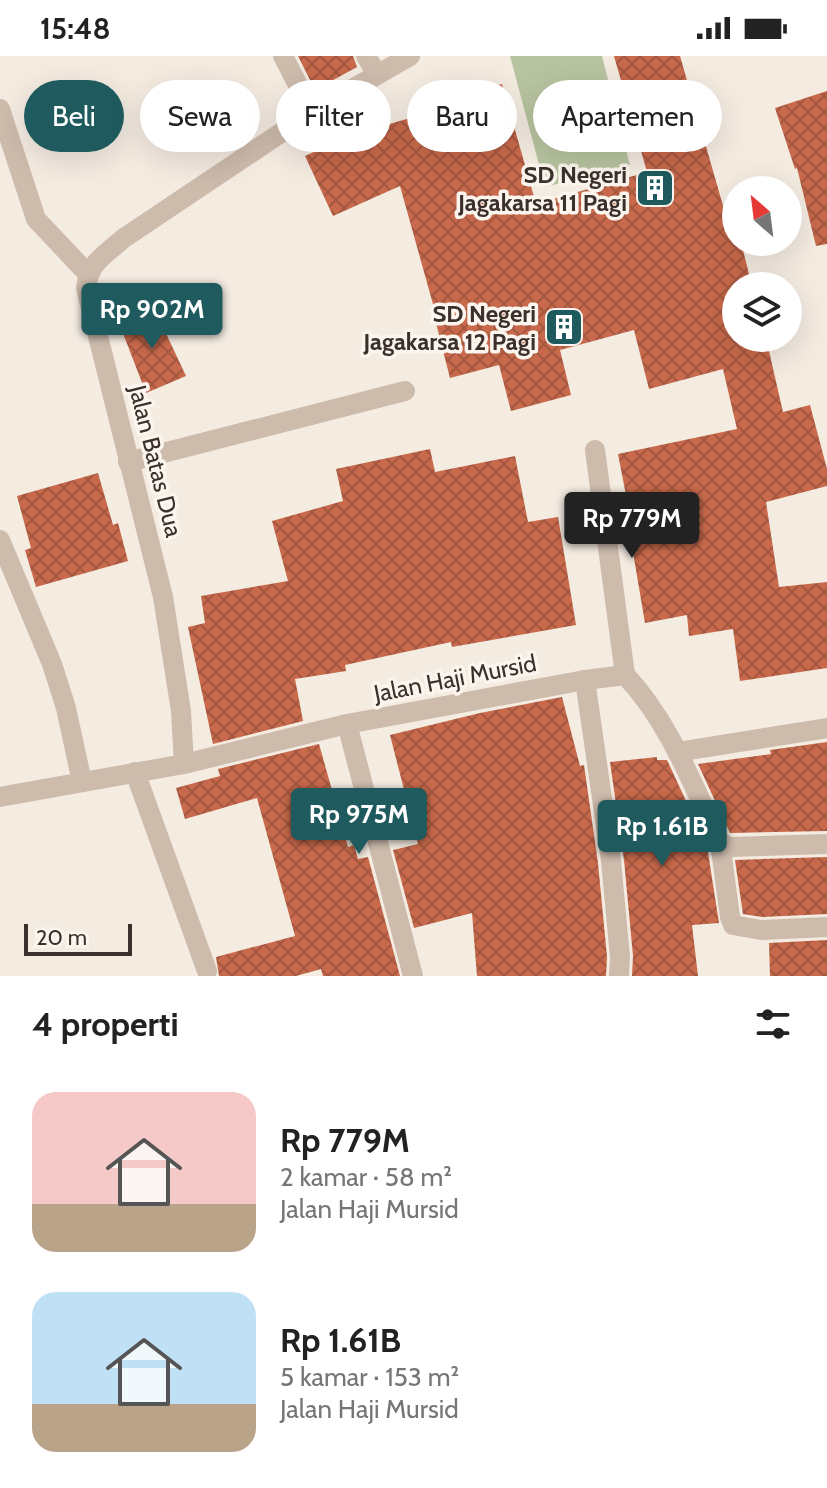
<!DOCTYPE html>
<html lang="id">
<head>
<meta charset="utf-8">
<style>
  :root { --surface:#fff; --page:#f6f6f6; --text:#222; --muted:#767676; --accent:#1f5a5e }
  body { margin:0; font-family:Cabin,sans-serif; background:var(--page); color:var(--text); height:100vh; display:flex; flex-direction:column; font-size:30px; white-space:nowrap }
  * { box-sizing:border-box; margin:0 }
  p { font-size:26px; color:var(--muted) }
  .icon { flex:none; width:44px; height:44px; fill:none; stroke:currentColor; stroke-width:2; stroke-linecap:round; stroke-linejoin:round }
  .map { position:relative; height:920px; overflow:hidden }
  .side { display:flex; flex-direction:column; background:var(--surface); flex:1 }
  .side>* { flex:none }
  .hud { position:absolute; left:24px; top:24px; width:780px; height:72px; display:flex; gap:16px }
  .needle { width:52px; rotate:332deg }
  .buttons { position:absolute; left:722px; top:120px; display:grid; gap:16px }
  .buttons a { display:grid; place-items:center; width:80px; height:80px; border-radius:50%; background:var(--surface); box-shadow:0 8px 32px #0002; font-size:40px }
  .scale { position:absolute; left:24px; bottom:20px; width:108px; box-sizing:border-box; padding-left:8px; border:4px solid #3b302b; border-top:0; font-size:22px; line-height:28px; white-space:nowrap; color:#3b302b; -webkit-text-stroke:6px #fbf5ee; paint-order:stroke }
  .price { position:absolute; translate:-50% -68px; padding:0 18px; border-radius:8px; background:var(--accent); color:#fff; font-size:26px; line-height:52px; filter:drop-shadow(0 2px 4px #0008) }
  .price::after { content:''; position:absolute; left:50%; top:48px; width:24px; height:18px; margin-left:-12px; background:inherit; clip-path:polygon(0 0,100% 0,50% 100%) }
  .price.selected { background:#222; color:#fff }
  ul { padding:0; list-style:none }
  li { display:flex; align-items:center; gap:24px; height:200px; padding:0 32px }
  li span { display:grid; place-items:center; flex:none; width:224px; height:160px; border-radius:24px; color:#555 }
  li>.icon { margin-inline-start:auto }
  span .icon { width:96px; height:96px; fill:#fffc; stroke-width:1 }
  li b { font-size:34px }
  h2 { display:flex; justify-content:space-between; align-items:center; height:96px; padding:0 32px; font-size:34px }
  .tag { padding:0 28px; border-radius:36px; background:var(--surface); box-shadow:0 8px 32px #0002; font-size:28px; line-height:72px }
  .tag.selected { background:var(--accent); color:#fff }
  .status { display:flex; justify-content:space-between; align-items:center; height:56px; padding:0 40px; background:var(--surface); direction:ltr }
  .status svg { height:22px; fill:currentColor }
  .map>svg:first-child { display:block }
  .pitch { fill:#b8c4a0 }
  .building { fill:url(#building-cross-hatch) }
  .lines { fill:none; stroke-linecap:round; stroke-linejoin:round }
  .service { stroke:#cdbbac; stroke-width:20 }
  .minor { stroke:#cdbbac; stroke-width:20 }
  .tertiary { stroke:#cdbbac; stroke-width:20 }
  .labels { text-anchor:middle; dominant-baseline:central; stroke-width:7; stroke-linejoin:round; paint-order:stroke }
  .poi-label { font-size:24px; font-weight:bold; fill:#3b302b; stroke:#fbf5ee; text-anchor:end }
  .street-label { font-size:24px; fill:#3b302b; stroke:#fbf5ee }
</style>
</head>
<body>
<div class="status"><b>15:48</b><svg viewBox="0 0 49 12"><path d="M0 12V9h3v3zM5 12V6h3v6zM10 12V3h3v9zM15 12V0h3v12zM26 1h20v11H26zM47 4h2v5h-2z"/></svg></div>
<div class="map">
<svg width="827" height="920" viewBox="0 0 827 920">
  <defs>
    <pattern id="building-cross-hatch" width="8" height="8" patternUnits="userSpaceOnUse" patternTransform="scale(2)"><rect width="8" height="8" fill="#c8694b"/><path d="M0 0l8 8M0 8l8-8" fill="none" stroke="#a4573f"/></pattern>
  </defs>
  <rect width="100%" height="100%" fill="#f4ebe1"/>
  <!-- pitch -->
  <polygon class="pitch" points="510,0 602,0 630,109 545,131"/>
  <!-- building -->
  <g class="building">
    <polygon points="298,0 353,0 357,11 315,34"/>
    <polygon points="614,0 680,0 734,188 741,186 752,230 736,230 736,282 766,282 783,356 810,349 827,413 827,430 766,446 779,531 827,526 827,612 740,625 733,573 689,580 687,559 645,567 627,461 630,460 618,398 737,373 723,313 649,333 634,274 560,294 571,339 511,355 499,309 450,322 436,267 438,266 400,130 333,160 305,100 351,79 445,52 443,45 502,28 536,148 647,116"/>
    <polygon points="827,35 827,188 816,190 797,112 795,113 775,52"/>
    <polygon points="154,252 186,320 146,337 119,267"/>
    <polygon points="430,393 435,416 515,400 528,466 558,461 576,569 452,591 451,586 345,609 346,615 295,623 303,665 213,688 188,571 205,567 201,540 288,525 272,465 343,445 336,413"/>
    <polygon points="98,417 113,469 118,467 128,505 36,531 25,494 31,492 17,440"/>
    <polygon points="562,641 580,710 584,709 598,807 607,901 606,920 477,920 472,857 414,872 393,794 418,788 390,679 480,657"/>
    <polygon points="827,686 827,775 730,777 698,708 771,698 770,694"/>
    <polygon points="319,688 348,791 354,789 358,803 368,801 400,920 323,920 321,913 296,920 219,920 216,901 295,880 257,742 185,763 176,732 220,720 218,713"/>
    <polygon points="657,701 657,704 667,704 707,790 719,867 692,869 698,920 632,920 633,900 624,804 610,706"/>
    <polygon points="827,801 827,858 762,861 743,858 735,804"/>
    <polygon points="827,884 827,920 770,920 769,887"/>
  </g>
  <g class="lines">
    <!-- service -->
    <g class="service">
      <polyline points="366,0 377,18"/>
      <polyline points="0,53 36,163 87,217"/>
      <polyline points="128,406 405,335"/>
      <polyline points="0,484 52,608 66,652 82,726"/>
      <polyline points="135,716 207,915"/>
    </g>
    <!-- minor -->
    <g class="minor">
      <polyline points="283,0 312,56"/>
      <polyline points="595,394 625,619"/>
      <path d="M625 619C669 665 693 730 720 786L729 791 827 788"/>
      <polyline points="585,624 611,805 620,901 619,920"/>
      <polyline points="347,668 413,920"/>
      <polyline points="677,696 827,672"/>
      <polyline points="184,708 347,668 585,624 625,619"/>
      <polyline points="720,786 730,861 733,869 761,874 827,871"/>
    </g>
    <!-- tertiary -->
    <path class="tertiary" d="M0 741 184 708 181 655 163 541 86 232C89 206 106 198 124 182L312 56 410 0"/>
  </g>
  <!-- icons -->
  <defs>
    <g id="building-square" transform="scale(2)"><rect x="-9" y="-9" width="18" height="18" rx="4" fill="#1f5a5e" stroke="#fbf5ee"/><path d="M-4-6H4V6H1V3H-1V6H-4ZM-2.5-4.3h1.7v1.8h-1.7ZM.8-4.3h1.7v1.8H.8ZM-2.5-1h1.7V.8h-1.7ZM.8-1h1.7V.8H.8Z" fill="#fff"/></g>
  </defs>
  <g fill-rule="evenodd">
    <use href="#building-square" x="655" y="132"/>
    <use href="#building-square" x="564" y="271"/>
  </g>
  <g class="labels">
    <!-- poi labels -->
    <g class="poi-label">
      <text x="627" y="118">SD Negeri<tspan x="627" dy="28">Jagakarsa 11 Pagi</tspan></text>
      <text x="536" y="257">SD Negeri<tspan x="536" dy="28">Jagakarsa 12 Pagi</tspan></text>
    </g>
    <!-- street labels -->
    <g class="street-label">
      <text transform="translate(156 405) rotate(76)">Jalan Batas Dua</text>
      <text transform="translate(455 622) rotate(-11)">Jalan Haji Mursid</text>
    </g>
  </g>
</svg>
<div class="buttons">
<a><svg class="needle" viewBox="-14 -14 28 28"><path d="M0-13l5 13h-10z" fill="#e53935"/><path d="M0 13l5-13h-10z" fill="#767676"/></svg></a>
<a><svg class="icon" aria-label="layers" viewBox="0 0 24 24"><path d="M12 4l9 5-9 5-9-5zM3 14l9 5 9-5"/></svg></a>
</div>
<div class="scale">20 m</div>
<b class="price" style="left:152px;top:295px">Rp 902M</b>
<b class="price selected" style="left:632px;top:504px">Rp 779M</b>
<b class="price" style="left:359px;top:800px">Rp 975M</b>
<b class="price" style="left:662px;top:812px">Rp 1.61B</b>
<div class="hud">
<a class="tag selected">Beli</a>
<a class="tag">Sewa</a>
<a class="tag">Filter</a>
<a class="tag">Baru</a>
<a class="tag">Apartemen</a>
</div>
</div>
<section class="side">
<h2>4 properti<svg class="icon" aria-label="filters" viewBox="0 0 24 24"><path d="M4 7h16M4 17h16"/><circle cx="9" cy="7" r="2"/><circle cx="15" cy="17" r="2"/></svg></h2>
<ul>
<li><span style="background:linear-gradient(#f6c9c9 70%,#b9a48a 0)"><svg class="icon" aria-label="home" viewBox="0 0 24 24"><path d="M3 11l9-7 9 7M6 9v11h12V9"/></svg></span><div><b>Rp 779M</b><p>2 kamar · 58 m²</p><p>Jalan Haji Mursid</p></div></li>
<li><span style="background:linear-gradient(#bfe0f5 70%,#b9a48a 0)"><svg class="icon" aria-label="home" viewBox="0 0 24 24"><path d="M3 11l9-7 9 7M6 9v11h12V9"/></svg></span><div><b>Rp 1.61B</b><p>5 kamar · 153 m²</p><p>Jalan Haji Mursid</p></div></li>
</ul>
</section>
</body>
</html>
